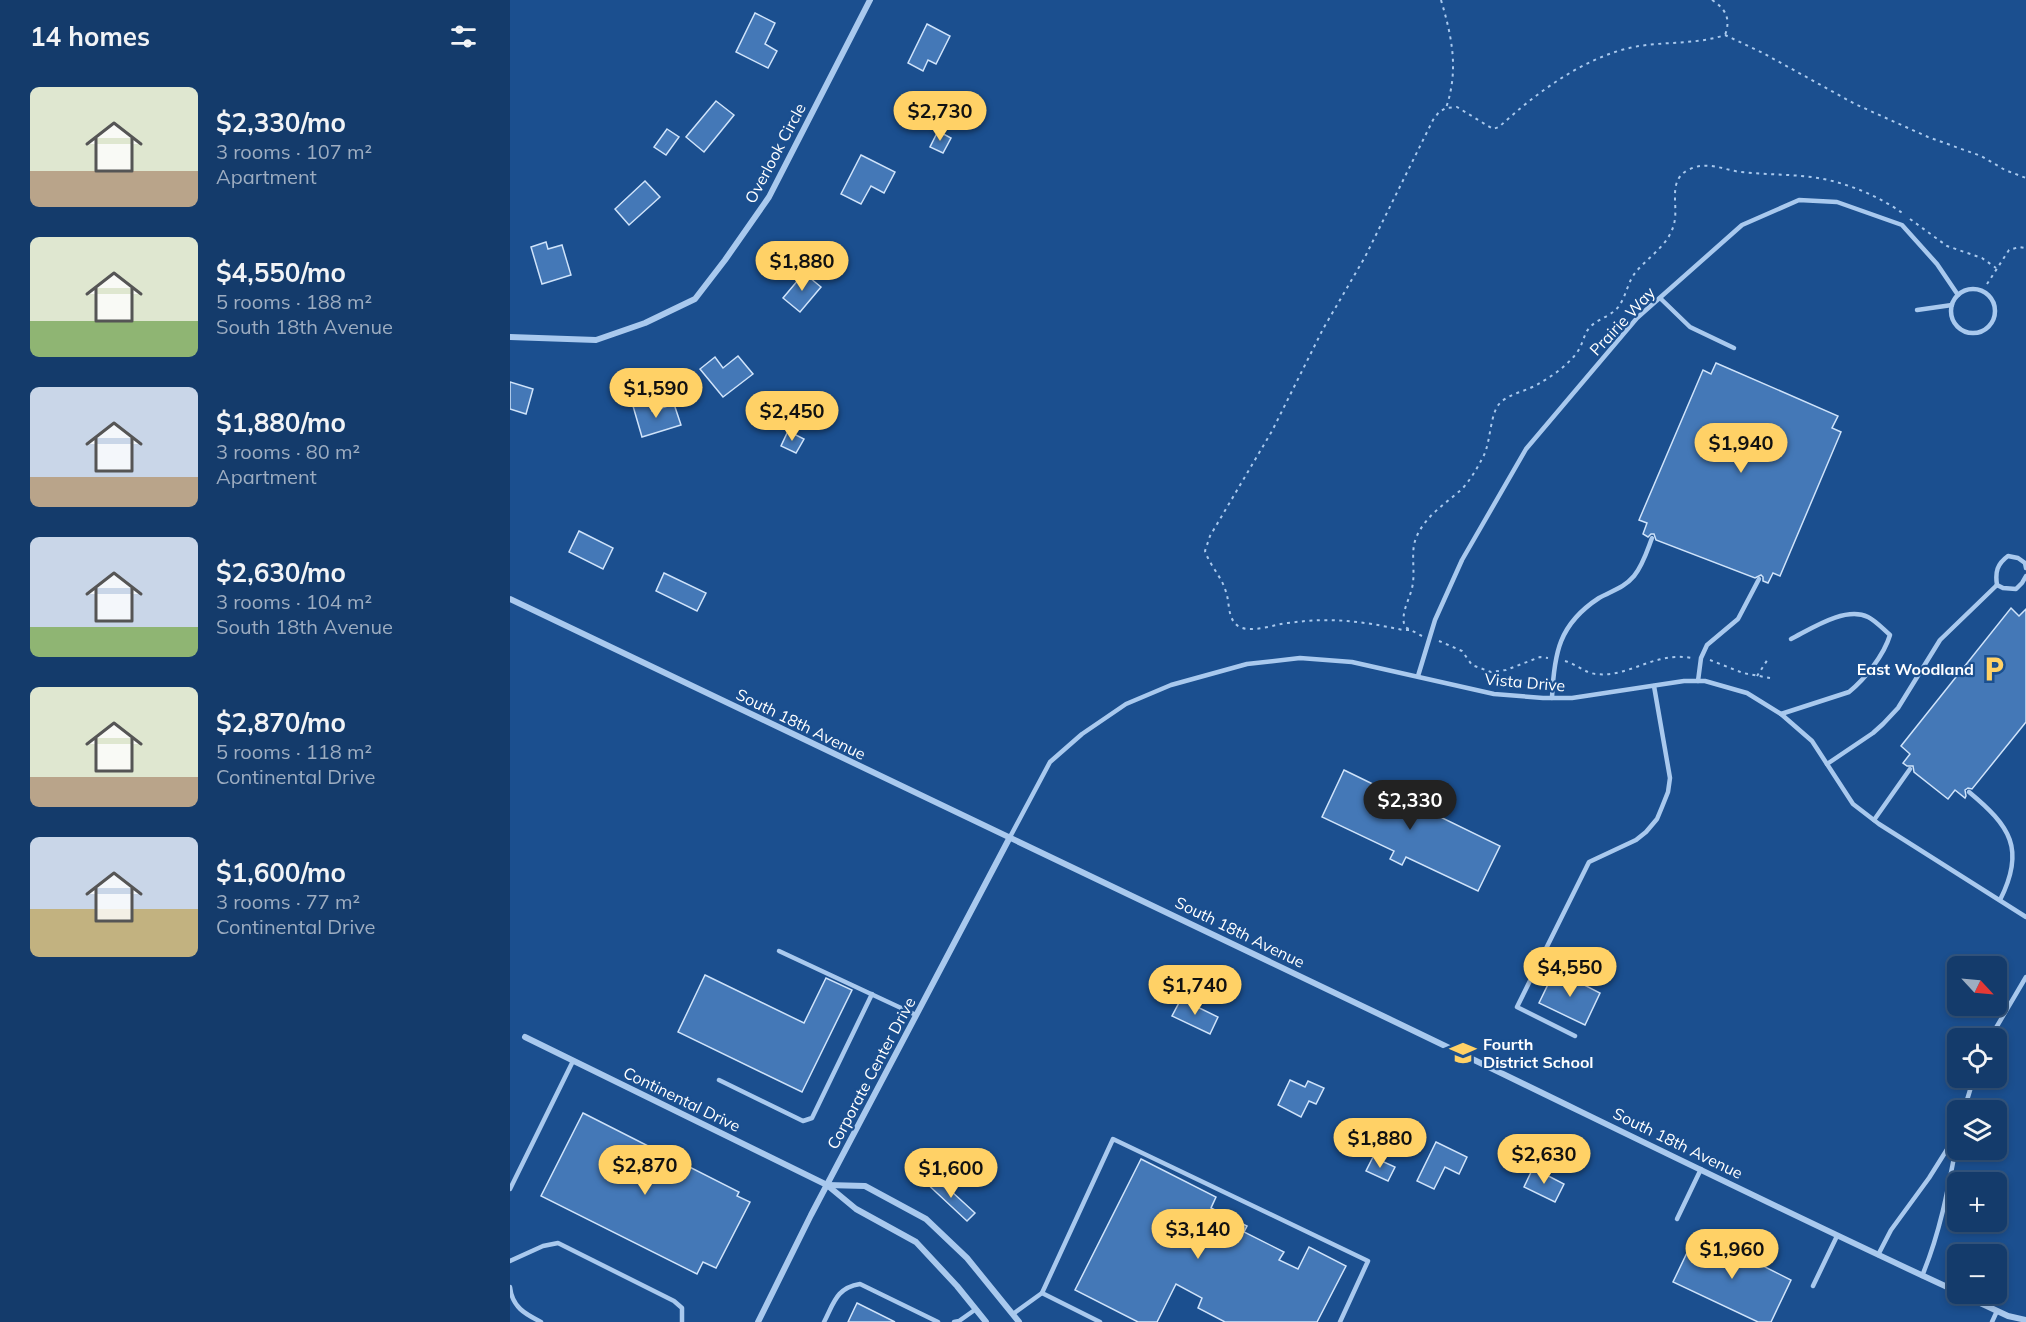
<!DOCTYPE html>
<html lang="en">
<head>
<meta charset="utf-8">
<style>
  :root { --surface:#143b6b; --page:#1d4271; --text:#f1f3f6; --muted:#9dadc1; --line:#33557e; --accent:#ffd166 }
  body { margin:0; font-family:Mulish,sans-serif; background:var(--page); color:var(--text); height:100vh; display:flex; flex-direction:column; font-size:22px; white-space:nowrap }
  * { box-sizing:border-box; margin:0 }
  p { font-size:20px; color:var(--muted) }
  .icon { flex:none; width:33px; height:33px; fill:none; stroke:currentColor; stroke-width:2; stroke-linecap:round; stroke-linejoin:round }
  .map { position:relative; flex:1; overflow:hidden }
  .sheet { display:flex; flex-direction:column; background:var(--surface); width:510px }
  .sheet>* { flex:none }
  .needle { width:39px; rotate:116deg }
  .buttons { position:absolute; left:1437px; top:956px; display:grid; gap:12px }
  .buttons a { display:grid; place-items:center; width:60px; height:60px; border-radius:9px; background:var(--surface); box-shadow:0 3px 9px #0003,0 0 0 2px var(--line); font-size:30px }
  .price { position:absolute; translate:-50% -51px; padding:0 14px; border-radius:21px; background:var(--accent); color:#111; font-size:20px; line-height:39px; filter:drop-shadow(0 2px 3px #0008) }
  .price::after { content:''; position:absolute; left:50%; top:36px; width:18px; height:14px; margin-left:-9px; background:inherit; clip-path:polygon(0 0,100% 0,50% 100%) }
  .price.current { background:#222; color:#fff }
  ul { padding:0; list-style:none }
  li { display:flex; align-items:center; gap:18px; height:150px; padding:0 30px }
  li span { display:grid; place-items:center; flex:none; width:168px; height:120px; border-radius:9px; color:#555 }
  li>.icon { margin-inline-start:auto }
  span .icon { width:72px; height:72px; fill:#fffc; stroke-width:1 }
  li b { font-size:26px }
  h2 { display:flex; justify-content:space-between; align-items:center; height:72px; padding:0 30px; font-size:26px }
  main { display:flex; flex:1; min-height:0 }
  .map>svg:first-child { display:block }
  .building { fill:#4478b7; stroke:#cfe3fa; stroke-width:1.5 }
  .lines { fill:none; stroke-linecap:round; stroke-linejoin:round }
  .path { stroke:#a9c9ee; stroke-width:2; stroke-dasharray:3 4.5; stroke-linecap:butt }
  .lane { stroke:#a9c9ee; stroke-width:4.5 }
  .street { stroke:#a9c9ee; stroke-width:6 }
  .labels { text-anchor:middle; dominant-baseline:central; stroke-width:4.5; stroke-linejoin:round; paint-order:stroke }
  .street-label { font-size:16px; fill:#fff; stroke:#1b4f8f }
  .poi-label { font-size:16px; font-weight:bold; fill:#fff; stroke:#1b4f8f; text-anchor:end }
</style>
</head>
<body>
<main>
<section class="sheet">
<h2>14 homes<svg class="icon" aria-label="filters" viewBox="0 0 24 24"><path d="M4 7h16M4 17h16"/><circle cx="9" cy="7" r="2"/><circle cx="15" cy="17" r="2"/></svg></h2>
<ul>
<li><span style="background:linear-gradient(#dfe7d0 70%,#b9a48a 0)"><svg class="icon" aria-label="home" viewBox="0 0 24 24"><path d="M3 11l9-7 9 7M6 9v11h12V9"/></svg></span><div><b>$2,330/mo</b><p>3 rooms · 107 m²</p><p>Apartment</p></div></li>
<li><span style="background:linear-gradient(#dfe7d0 70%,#8fb573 0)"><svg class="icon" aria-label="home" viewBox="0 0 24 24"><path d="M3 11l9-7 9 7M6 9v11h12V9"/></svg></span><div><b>$4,550/mo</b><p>5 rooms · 188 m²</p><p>South 18th Avenue</p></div></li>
<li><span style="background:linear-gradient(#c9d6e8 75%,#b9a48a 0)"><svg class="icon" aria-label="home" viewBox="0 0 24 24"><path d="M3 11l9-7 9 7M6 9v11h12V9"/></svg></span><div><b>$1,880/mo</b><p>3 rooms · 80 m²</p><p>Apartment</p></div></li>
<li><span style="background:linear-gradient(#c9d6e8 75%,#8fb573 0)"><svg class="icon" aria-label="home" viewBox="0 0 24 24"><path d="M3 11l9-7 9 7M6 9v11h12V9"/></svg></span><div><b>$2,630/mo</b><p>3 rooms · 104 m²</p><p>South 18th Avenue</p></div></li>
<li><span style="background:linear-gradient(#dfe7d0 75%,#b9a48a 0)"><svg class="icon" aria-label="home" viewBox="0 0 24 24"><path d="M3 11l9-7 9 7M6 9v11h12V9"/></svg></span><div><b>$2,870/mo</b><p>5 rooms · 118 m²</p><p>Continental Drive</p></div></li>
<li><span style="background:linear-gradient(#c9d6e8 60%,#c2b280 0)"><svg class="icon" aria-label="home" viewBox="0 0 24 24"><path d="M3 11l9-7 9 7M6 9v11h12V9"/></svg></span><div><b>$1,600/mo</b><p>3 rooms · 77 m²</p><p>Continental Drive</p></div></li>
</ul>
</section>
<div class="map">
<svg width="1516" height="1322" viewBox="0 0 1516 1322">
  <rect width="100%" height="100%" fill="#1b4f8f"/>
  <!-- building -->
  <g class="building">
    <polygon points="245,13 265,23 255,44 267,51 258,68 226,52"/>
    <polygon points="417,24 440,36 426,64 418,60 413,71 398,63"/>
    <polygon points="206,101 224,115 194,152 176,137"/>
    <polygon points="157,129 169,137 156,155 144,147"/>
    <polygon points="428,131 441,138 433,153 420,147"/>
    <polygon points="351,155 385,172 374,193 361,186 351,204 331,194"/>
    <polygon points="135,181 150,197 119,225 105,209"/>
    <polygon points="36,242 38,249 52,245 61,275 32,284 21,247"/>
    <polygon points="294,273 311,287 290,312 273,298"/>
    <polygon points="228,356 243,374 213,397 190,369 205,357 213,368"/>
    <polygon points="1206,363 1328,416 1322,428 1331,432 1270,576 1263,573 1258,583 1253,581 1253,577 1251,575 1245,578 1146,540 1144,534 1141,534 1138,537 1133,534 1137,523 1129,520 1193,370 1201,374"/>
    <polygon points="0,382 23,389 16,414 0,409"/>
    <polygon points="139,401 142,411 164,404 171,425 132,437 123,406"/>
    <polygon points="278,431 294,439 286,453 271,446"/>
    <polygon points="69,531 103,548 93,569 59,552"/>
    <polygon points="154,573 196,593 187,611 146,591"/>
    <polygon points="1501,608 1509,616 1516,609 1516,722 1462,789 1458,788 1455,790 1456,796 1455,798 1445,790 1438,799 1404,772 1403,766 1397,766 1393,763 1400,754 1391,746"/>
    <polygon points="834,770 990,846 968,891 896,857 892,865 880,859 884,851 812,817"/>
    <polygon points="1045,970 1090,993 1075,1025 1029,1003"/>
    <polygon points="195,975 294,1023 316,978 342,990 292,1092 168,1032"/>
    <polygon points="671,999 708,1017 700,1034 662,1016"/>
    <polygon points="780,1080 795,1087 798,1081 814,1088 806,1104 799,1101 791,1117 768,1105"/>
    <polygon points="73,1113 229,1192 227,1196 240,1202 206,1268 193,1262 187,1274 31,1196"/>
    <polygon points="926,1142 957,1157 949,1174 935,1167 924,1189 907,1181"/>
    <polygon points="863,1157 885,1167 878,1181 856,1171"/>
    <polygon points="631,1159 706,1197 701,1208 737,1226 734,1232 774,1252 769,1260 788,1269 799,1247 836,1266 807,1322 715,1322 688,1308 692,1298 666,1284 647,1322 628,1322 565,1290"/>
    <polygon points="1023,1168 1054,1184 1045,1202 1014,1187"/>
    <polygon points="415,1177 440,1190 465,1213 457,1221 413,1180"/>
    <polygon points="1186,1234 1225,1253 1228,1248 1243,1256 1241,1260 1281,1280 1261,1322 1248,1322 1163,1282"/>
    <polygon points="347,1303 385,1322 338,1322"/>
  </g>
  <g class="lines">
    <!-- path -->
    <g class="path">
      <path d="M931 0C942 37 949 70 936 108"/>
      <path d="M1202 0C1216 9 1221 19 1215 35"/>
      <polyline points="1400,219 1437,246 1472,258 1486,268"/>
      <polyline points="1477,284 1499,250 1509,247 1516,248"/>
      <path d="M899 630H893C850 621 822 617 778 623 765 624 741 634 728 626 717 618 720 603 716 592 712 577 700 566 695 551L700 536 762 431 813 329 855 257 923 120 929 112 936 108 947 107 983 129 989 127C1026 93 1074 57 1124 47 1154 41 1185 45 1215 35L1253 53 1345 104 1418 137 1471 156 1495 170 1516 178"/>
      <path d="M912 636 895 627C890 614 899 601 902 588 906 572 900 553 906 538 915 516 935 504 952 489 961 479 968 467 974 455 981 440 980 413 990 403 1000 393 1018 391 1030 383 1044 375 1059 364 1068 351 1073 344 1074 333 1080 327 1089 318 1102 316 1109 306 1116 296 1118 282 1125 273 1138 257 1159 245 1164 224 1169 205 1157 181 1178 170 1197 160 1213 170 1231 172 1257 175 1283 174 1308 178 1338 183 1371 197 1395 215"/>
      <polyline points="929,641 952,651 962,665 981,672 996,670 1030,657 1038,658"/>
      <polyline points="1200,660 1233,673 1260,678"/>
      <path d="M1055 661C1066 664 1075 673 1086 674 1119 678 1144 651 1182 658"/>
      <polyline points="1247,676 1258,659"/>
    </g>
    <!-- lane -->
    <g class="lane">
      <circle cx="1463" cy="311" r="22"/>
      <polyline points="1150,298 1180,327 1224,348"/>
      <polyline points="1407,310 1442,305"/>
      <path d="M1487 585C1485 572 1487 564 1498 556L1508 558 1515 563 1516 568"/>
      <polyline points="1487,585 1493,588 1506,589 1512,583 1516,576"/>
      <polyline points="908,676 925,620 952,560 1016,449 1127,318 1232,225 1289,200 1327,202 1392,225 1427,264 1448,295"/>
      <polyline points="1188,681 1191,658 1197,645 1228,619 1249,579"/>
      <path d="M1042 698C1044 653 1049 624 1089 598 1101 591 1114 588 1124 576 1133 565 1137 551 1142 538"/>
      <path d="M1271 714 1339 692C1355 679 1374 655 1380 635 1373 629 1366 621 1358 617 1335 606 1301 629 1281 639"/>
      <polyline points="1317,764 1363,733 1373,724 1388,708 1430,640 1487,585"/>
      <path d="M1459 792C1500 826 1516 849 1490 900"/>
      <polyline points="1364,820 1400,769"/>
      <polyline points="500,837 540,762 572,734 616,704 661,685 737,664 790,658 842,662 984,694 1033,698 1062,698 1174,681 1195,681 1237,693 1271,714 1302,741 1343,804 1369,824 1516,917"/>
      <polyline points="269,951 406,1015"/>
      <polyline points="1065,1036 1007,1007 1079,862 1126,840 1136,832 1147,819 1152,807 1158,792 1160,778 1144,686"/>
      <polyline points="1480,1038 1516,977"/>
      <polyline points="209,1080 293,1121 302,1118 362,994"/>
      <polyline points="1454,1110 1464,1077"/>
      <polyline points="0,1189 63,1061"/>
      <polyline points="1167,1219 1191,1169"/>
      <polyline points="1368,1255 1381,1230 1419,1178 1448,1132"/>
      <polyline points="0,1261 33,1246 48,1243 164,1301 172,1308 172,1322"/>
      <path d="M1412 1276C1431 1231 1439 1184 1448 1136"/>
      <polyline points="1303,1286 1327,1236"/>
      <path d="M0 1287C2 1307 15 1314 31 1322"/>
      <polyline points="532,1293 590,1322"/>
      <polyline points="503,1314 532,1293 603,1139 858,1261 830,1322"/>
      <path d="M314 1322C324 1303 326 1288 350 1284L428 1322"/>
      <polyline points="444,1322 449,1321 466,1309"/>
      <polyline points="1482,1322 1487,1311"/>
    </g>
    <!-- street -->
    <g class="street">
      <polyline points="0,337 86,340 135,323 185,299 215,260 259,197 360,0"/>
      <path d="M0 599C291 738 582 876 873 1016 1065 1108 1255 1203 1448 1292"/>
      <polyline points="15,1037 317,1185 346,1209 406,1242 447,1286 476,1322"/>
      <polyline points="317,1185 355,1186 416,1219 457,1258 509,1322"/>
      <polyline points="1449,1293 1498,1316 1516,1320"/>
      <polyline points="248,1322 301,1215 500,837"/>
    </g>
  </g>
  <!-- icons -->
  <defs>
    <g id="parking-bare" transform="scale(2.07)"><path d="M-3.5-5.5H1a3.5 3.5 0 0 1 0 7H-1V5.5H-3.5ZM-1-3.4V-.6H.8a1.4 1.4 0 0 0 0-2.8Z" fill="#ffd166" stroke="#1b4f8f" stroke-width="2.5" paint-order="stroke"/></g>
    <g id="school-bare" transform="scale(2.07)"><path d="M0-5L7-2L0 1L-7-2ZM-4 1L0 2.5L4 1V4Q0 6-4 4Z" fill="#ffd166" stroke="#1b4f8f" stroke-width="2.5" paint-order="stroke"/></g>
  </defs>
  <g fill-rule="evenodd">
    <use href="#parking-bare" x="1484" y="669"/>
    <use href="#school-bare" x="953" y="1053"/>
  </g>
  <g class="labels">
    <!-- street labels -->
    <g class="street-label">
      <text transform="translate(265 153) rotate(-62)">Overlook Circle</text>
      <text transform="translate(1112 321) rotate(-47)">Prairie Way</text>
      <text transform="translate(1015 682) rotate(5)">Vista Drive</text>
      <text transform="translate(291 724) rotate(26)">South 18th Avenue</text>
      <text transform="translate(730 932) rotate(26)">South 18th Avenue</text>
      <text transform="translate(361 1073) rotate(-62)">Corporate Center Drive</text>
      <text transform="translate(172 1099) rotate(26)">Continental Drive</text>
      <text transform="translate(1168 1143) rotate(26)">South 18th Avenue</text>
    </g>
    <!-- poi labels -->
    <g class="poi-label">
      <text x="1464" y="669">East Woodland</text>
      <text x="973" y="1044" text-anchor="start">Fourth<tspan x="973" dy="18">District School</tspan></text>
    </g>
  </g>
</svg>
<div class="buttons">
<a><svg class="needle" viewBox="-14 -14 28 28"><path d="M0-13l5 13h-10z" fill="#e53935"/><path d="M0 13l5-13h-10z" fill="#9dadc1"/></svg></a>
<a><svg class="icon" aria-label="locate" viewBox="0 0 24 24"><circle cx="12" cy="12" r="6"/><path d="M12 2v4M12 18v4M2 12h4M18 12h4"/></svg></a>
<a><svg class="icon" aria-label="layers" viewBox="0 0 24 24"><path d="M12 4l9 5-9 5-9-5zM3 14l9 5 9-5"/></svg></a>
<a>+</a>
<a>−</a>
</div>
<b class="price" style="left:430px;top:142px">$2,730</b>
<b class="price" style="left:292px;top:292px">$1,880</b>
<b class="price" style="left:146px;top:419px">$1,590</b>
<b class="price" style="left:282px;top:442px">$2,450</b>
<b class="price" style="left:1231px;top:474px">$1,940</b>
<b class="price current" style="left:900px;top:831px">$2,330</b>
<b class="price" style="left:1060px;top:998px">$4,550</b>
<b class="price" style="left:685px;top:1016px">$1,740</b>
<b class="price" style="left:870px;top:1169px">$1,880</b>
<b class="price" style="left:1034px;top:1185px">$2,630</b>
<b class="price" style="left:135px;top:1196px">$2,870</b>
<b class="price" style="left:441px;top:1199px">$1,600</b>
<b class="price" style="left:688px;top:1260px">$3,140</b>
<b class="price" style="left:1222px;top:1280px">$1,960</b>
</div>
</main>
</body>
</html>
